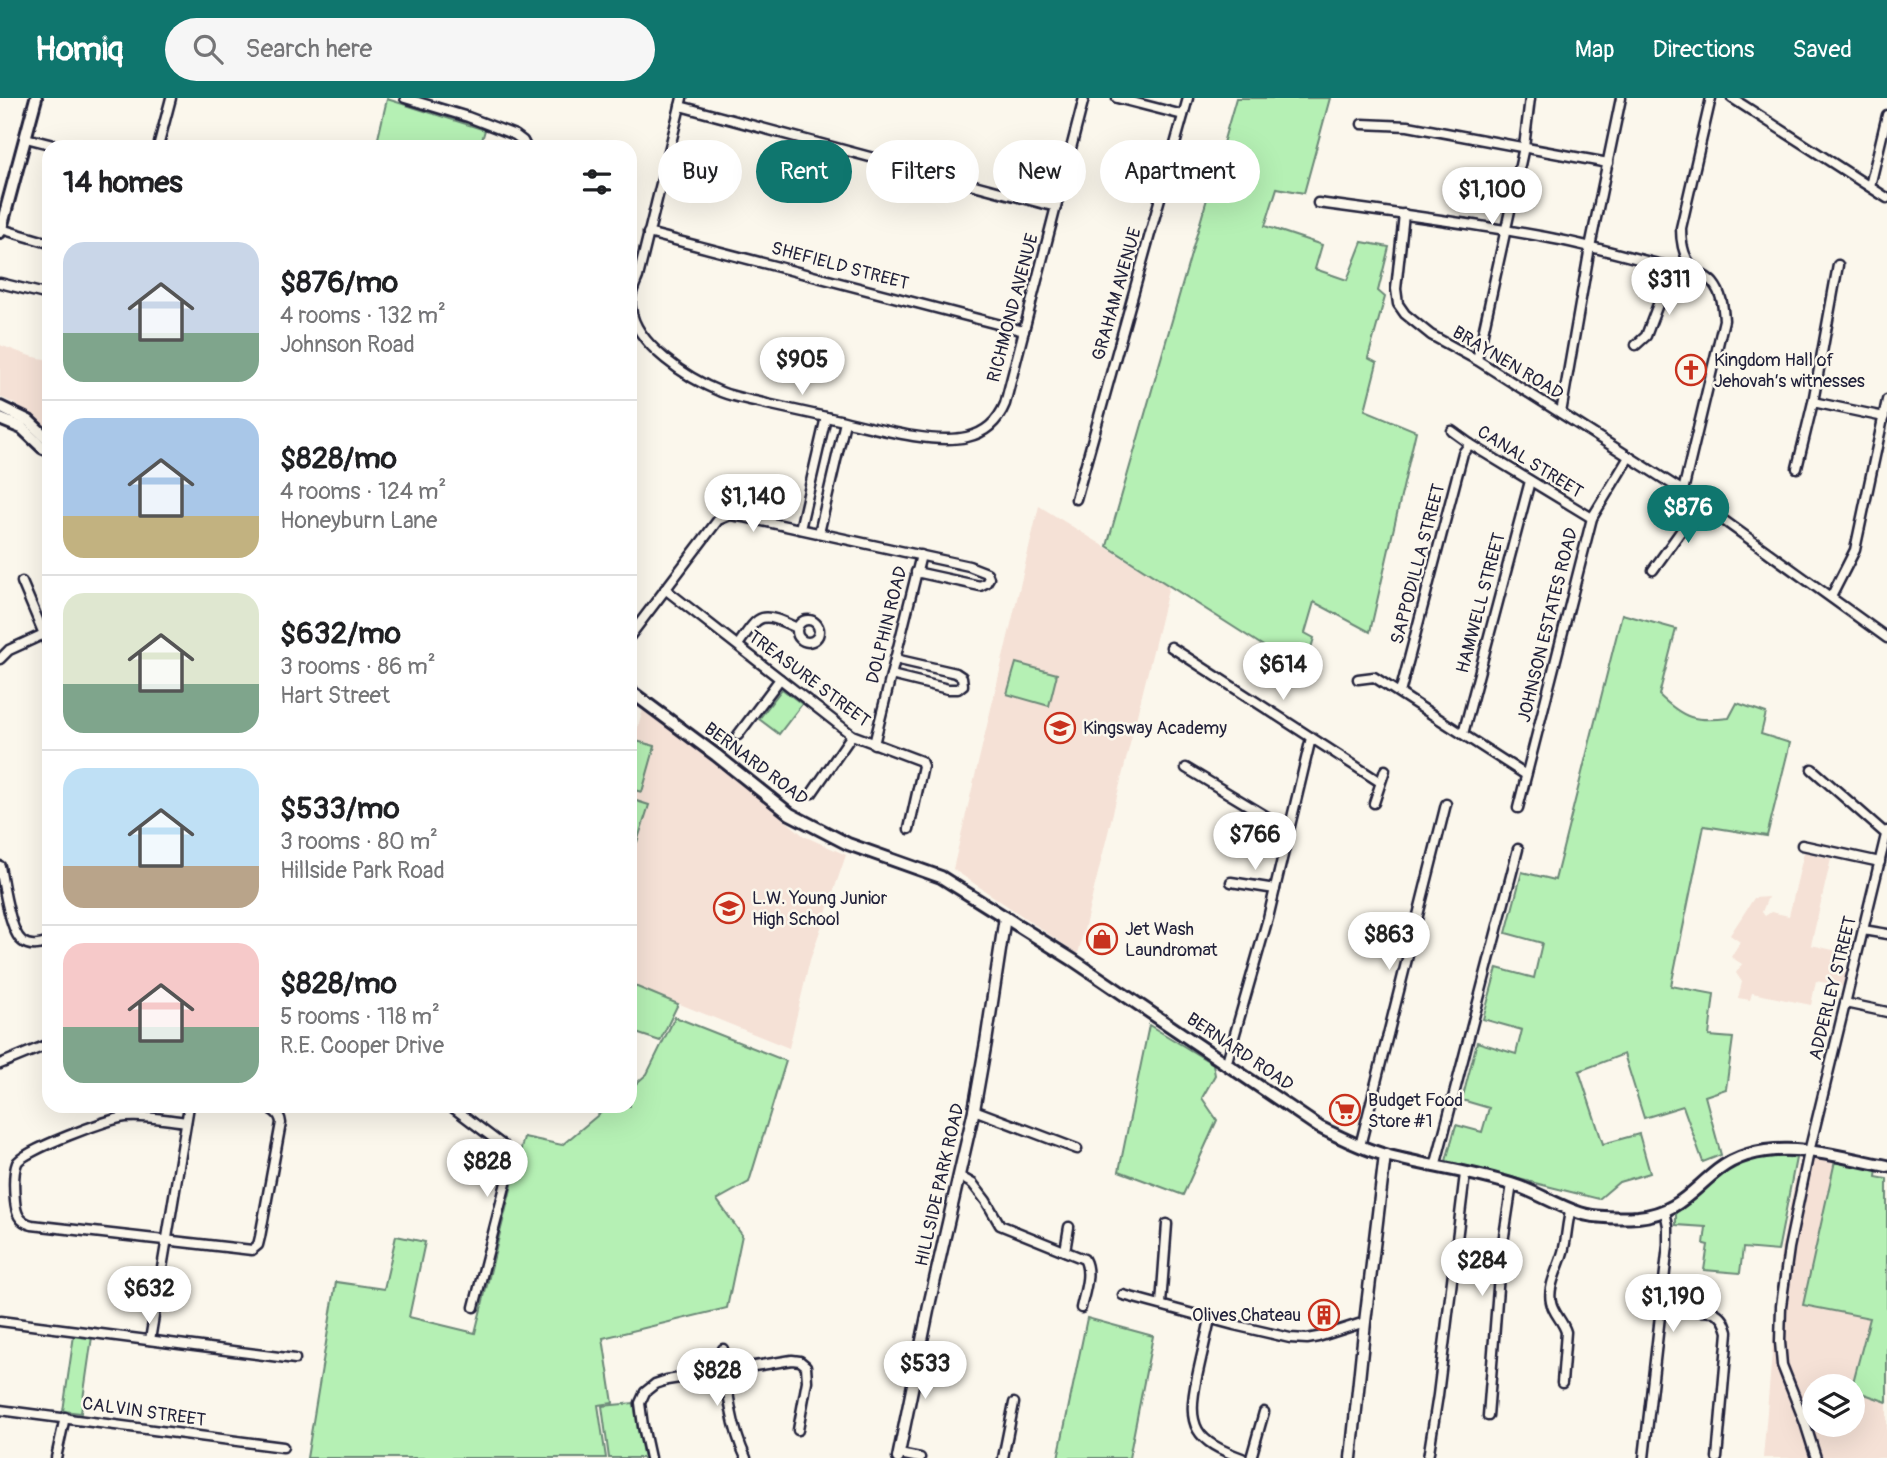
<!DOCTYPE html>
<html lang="en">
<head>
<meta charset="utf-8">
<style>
  :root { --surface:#fff; --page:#f6f6f6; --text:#202124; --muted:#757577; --line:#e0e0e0; --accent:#0f766e }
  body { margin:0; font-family:Pangolin,sans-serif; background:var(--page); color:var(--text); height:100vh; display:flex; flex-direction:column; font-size:26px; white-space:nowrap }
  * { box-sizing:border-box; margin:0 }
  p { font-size:23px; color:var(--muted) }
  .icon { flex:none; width:38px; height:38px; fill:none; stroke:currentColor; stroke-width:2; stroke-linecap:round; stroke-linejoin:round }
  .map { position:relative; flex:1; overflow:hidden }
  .drawer { position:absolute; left:42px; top:42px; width:595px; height:973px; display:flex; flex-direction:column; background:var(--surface); border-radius:21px; box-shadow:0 7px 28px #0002 }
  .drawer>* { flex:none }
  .hud { position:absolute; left:658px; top:42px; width:665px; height:63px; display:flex; gap:14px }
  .fabs { position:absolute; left:1802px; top:1276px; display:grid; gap:14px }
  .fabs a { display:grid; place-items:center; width:63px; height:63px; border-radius:50%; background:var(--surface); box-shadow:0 7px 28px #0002; font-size:35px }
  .price { position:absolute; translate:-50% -60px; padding:0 16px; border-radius:24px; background:#fff; color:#222; font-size:23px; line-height:46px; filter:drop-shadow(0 2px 4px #0008) }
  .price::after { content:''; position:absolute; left:50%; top:42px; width:21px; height:16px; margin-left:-10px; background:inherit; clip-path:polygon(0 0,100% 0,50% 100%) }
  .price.active { background:var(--accent); color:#fff }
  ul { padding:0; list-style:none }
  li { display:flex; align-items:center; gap:21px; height:175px; padding:0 21px }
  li+li { border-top:2px solid var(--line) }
  li span { display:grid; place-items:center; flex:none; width:196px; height:140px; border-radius:21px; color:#555 }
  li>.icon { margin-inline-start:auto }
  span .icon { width:84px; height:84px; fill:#fffc; stroke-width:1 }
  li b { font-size:30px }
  h2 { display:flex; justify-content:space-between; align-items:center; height:84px; padding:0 21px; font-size:30px }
  .pill { padding:0 24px; border-radius:32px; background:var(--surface); box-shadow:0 7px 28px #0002; font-size:24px; line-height:63px }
  .pill.active { background:var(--accent); color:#fff }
  header { display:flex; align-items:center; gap:42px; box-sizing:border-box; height:98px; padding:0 35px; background:var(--accent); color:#fff }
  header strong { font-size:33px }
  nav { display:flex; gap:38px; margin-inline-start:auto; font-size:24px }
  .search { width:490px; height:63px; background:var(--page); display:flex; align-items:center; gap:18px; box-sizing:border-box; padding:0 24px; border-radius:38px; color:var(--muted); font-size:26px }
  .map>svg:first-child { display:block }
  .built { fill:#f5e1d6; fill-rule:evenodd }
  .green { fill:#b5f0b4; stroke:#6c8978; stroke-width:2 }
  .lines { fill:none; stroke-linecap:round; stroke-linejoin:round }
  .minor-casing { stroke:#22223b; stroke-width:13 }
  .tertiary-casing { stroke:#22223b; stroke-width:15 }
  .secondary-casing { stroke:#22223b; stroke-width:16 }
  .minor { stroke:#fbf7ec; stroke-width:8 }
  .tertiary { stroke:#fbf7ec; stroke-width:10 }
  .secondary { stroke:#fbf7ec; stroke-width:10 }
  .labels { text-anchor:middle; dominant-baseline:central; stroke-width:5; stroke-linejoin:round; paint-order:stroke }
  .street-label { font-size:18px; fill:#22223b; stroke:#fbf7ec }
  .poi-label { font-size:18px; fill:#22223b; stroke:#fbf7ec; text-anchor:start }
</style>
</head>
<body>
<header>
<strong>Homiq</strong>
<div class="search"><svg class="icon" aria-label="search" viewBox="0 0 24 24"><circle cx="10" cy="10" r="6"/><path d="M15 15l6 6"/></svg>Search here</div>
<nav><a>Map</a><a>Directions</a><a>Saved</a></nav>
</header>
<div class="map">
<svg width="1887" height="1360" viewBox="0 0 1887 1360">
  <rect width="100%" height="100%" fill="#fbf7ec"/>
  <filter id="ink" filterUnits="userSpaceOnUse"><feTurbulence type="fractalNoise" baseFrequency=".0143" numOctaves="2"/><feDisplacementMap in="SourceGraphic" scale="14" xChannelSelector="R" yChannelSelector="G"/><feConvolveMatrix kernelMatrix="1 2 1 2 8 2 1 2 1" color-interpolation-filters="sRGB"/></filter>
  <g filter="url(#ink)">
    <!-- built -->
    <g class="built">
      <polygon points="0,247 30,258 49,262 49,335 36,321 15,306 0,299"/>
      <polygon points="1039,408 1169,488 1078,856 953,771"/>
      <polygon points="643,612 742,686 804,738 846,757 810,862 789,950 630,886 630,656"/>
      <polygon points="1804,754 1831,761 1811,847 1842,854 1842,869 1850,871 1846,889 1816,883 1811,907 1752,895 1750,902 1738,900 1742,884 1736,875 1742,866 1731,859 1740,844 1730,837 1754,800 1768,799 1762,814 1765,818 1771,814 1789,818"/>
      <path d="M1800 1059 1860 1070 1887 1212V1360H1763L1781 1151ZM1815 1288H1853V1326H1815Z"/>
    </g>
    <!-- green -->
    <g class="green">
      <polygon points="1236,0 1330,0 1304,95 1277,90 1265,128 1322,147 1315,171 1347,182 1362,144 1389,149 1378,193 1385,199 1368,260 1377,265 1365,312 1416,333 1370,534 1314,504 1305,535 1314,540 1304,574 1107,448"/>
      <polygon points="387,1 485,32 480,49 376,49"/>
      <path d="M1622 516 1676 531 1659 597C1684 621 1695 624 1729 620L1737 605 1766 615 1761 636 1790 645 1767 738 1704 728 1671 888 1714 896 1709 938 1733 940 1726 991 1705 998 1721 1057 1703 1064 1683 1008 1644 1020 1624 956 1579 973 1603 1046 1639 1036 1650 1075 1619 1084 1599 1101 1446 1063 1456 1027 1482 1034 1489 1010 1462 1002 1477 944 1516 956 1522 932 1483 921 1497 870 1534 880 1542 845 1506 835 1522 774 1555 782Z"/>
      <polygon points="1016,565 1057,576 1049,608 1007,596"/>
      <polygon points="782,591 802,606 779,636 759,621"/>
      <polygon points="636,643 655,648 642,694 630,691 630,664"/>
      <polygon points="630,701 649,707 637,744 630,742"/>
      <polygon points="630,886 678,906 660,943 630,933"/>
      <polygon points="675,919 786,963 749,1084 717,1102 742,1137 727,1210 603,1240 613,1305 598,1307 606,1360 307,1360 336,1184 384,1191 396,1138 425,1144 409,1219 475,1235 524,1039 562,1047 609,1008 630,1008 630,991 647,976"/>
      <polygon points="1149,927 1213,966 1215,977 1202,1000 1217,1022 1183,1097 1119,1073"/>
      <path d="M1772 1057 1796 1060 1778 1153 1743 1150 1740 1175 1704 1172 1708 1147 1704 1146 1706 1129 1676 1127V1114C1700 1097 1722 1072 1750 1061 1756 1059 1765 1059 1772 1057Z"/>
      <polygon points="1835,1063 1877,1071 1876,1079 1887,1081 1887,1304 1853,1292 1852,1288 1870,1220 1803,1207"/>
      <polygon points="1087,1220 1153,1238 1129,1360 1058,1360"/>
      <polygon points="74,1237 92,1239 81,1315 63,1313"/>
      <polygon points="634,1305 638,1332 644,1360 609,1360 602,1308"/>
    </g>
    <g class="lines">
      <!-- minor casing -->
      <g class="minor-casing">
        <g id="minor">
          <polyline points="405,0 468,19 515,37 523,43 526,49"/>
          <path d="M682 0 638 179C634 189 629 198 631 210 635 247 689 281 721 294 736 300 752 302 767 306 790 311 813 316 835 321 871 329 932 347 967 339 985 335 998 323 1005 306L1084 0"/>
          <polyline points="1117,0 1183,17"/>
          <path d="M1711 0 1681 130C1681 147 1684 164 1699 175 1704 178 1709 180 1713 185 1722 196 1723 208 1724 222L1683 393 1887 540"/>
          <polyline points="1732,0 1887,100"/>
          <polyline points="680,8 1056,109"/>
          <polyline points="1362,26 1408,28 1608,65"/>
          <polyline points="26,40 61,49"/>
          <polyline points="158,49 171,0"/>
          <polyline points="1870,88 1887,17"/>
          <path d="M1318 105C1394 115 1470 125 1545 139 1589 147 1632 160 1675 170L1692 169"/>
          <polyline points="1404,116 1396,191 1398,206 1405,216 1431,237 1477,262 1683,393"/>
          <polyline points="1,131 49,145"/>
          <polyline points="648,135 1024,233"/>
          <polyline points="0,185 49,197"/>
          <polyline points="1636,247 1646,238 1663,193 1675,170"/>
          <polyline points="1477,262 1524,49 1530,0"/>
          <polyline points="1813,304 1884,319"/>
          <polyline points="1561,315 1590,149 1621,0"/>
          <polyline points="1452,333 1470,346 1592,420"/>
          <polyline points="1797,370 1813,304 1838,167"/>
          <polyline points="1076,401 1188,0"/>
          <polyline points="800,431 826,319"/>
          <polyline points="819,435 845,324"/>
          <polyline points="1653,472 1701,405"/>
          <polyline points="22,484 49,548"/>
          <polyline points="665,491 852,637 921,663 923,668 909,731"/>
          <polyline points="1831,499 1855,452 1887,302"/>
          <circle cx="808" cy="533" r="11"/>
          <polyline points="630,538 718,422 730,417 744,419 969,468 987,475 989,480 986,485 980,488 916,474"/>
          <path d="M738 547C760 515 760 513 797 530"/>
          <polyline points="1171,549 1380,684"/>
          <polyline points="0,561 9,552 44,536"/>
          <polyline points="891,577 948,591 958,591 963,587 962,579 956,575 895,561"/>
          <polyline points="1358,581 1374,579 1526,677"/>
          <polyline points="1400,595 1463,355 1470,346"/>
          <polyline points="1463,636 1530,383"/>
          <polyline points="738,637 780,581"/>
          <polyline points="874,646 921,457"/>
          <polyline points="1186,670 1289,732"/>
          <polyline points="1812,671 1886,736"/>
          <polyline points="812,695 852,637"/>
          <polyline points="1374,705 1385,672"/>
          <polyline points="1518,710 1592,420 1629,359"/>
          <polyline points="1802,747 1880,764"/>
          <path d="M0 768C3 785 10 834 22 843 30 850 41 847 49 844"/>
          <polyline points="1231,784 1275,791"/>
          <polyline points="1863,832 1887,836"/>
          <polyline points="1845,905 1887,914"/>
          <polyline points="0,966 49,946"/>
          <polyline points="1226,967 1268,820 1311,640"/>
          <polyline points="451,1008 505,1049 509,1054 510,1069 474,1209"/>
          <polyline points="974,1012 1077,1051"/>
          <path d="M186 1024C167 1022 146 1017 126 1019 111 1020 22 1053 17 1065 13 1075 14 1092 15 1103 16 1115 19 1124 32 1127L252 1152 258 1147 260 1139 281 1025C280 1013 269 1010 259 1008"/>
          <polyline points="1360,1048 1446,706"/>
          <polyline points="1435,1069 1518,751"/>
          <path d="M959 1078 973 1086 986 1103 1000 1127 1084 1161C1092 1175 1084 1195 1081 1210"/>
          <polyline points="1065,1153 1069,1129"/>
          <polyline points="1123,1197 1234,1227 1290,1240 1307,1241 1318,1239 1365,1224"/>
          <polyline points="1161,1206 1167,1126"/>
          <path d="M1662 1210 1714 1214C1723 1219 1725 1224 1728 1234L1717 1360"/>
          <path d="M1210 1221C1206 1240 1201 1260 1197 1279 1186 1329 1195 1343 1242 1360"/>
          <polyline points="0,1223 295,1261"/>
          <polyline points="150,1242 189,1008"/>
          <path d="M723 1251C727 1287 730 1327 746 1360"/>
          <path d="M1562 1285 1566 1234C1563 1223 1553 1215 1551 1204 1547 1187 1561 1166 1564 1150 1567 1137 1567 1124 1571 1111"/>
          <polyline points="0,1312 283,1349"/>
          <polyline points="1488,1318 1500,1164 1512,1086"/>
          <polyline points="899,1356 920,1360"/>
          <polyline points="56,1360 65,1319"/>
          <polyline points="650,1360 643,1328 640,1305 645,1294 655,1286 667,1282 792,1262 800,1263 806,1268 807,1283 798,1332"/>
          <polyline points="1003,1360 1014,1305"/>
          <polyline points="1251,1360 1264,1314"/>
          <polyline points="1428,1360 1438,1297 1465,1076"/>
          <polyline points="1644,1360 1668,1147 1668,1128 1665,1113"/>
          <polyline points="1816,1360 1805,1325 1782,1267 1780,1244 1781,1208 1789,1150 1809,1054 1887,733"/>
        </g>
      </g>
      <!-- tertiary casing -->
      <g class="tertiary-casing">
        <g id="tertiary">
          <polyline points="898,1360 930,1203 974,1012 986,944 1005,819"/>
          <polyline points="1351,1360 1365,1224 1385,1057"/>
        </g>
      </g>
      <!-- secondary casing -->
      <g class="secondary-casing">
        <g id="secondary">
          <polyline points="0,134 36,0"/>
          <polyline points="0,309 29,323 49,342"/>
          <polyline points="0,321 22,330 43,350 49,351"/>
          <path d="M630 593 716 657 790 716 848 746 941 779 1073 862 1319 1029C1340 1039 1360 1050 1382 1056 1425 1068 1469 1073 1511 1086 1535 1093 1556 1107 1580 1115 1594 1120 1623 1120 1638 1119 1677 1115 1690 1094 1718 1072 1766 1035 1833 1058 1887 1068"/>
        </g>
      </g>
      <!-- minor -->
      <use href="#minor" class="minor"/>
      <!-- tertiary -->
      <use href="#tertiary" class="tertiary"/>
      <!-- secondary -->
      <use href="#secondary" class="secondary"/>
    </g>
  </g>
  <!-- icons -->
  <defs>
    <g id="church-ring" transform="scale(1.575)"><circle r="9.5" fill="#fbf7ec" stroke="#c8321e" stroke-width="1.5"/><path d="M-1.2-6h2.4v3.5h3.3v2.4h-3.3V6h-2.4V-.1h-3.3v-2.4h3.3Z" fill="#c8321e"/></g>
    <g id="school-ring" transform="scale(1.575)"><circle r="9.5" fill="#fbf7ec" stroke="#c8321e" stroke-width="1.5"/><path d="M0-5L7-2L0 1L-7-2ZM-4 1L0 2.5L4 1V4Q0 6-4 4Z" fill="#c8321e"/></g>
    <g id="shop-ring" transform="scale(1.575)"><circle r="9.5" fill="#fbf7ec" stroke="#c8321e" stroke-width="1.5"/><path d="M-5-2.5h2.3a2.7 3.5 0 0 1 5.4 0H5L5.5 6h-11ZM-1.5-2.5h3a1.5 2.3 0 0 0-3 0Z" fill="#c8321e"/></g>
    <g id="supermarket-ring" transform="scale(1.575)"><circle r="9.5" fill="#fbf7ec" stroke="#c8321e" stroke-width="1.5"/><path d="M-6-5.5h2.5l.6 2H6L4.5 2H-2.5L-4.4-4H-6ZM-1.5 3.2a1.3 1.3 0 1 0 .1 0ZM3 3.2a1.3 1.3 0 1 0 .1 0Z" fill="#c8321e"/></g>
    <g id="building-ring" transform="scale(1.575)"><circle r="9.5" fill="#fbf7ec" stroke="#c8321e" stroke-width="1.5"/><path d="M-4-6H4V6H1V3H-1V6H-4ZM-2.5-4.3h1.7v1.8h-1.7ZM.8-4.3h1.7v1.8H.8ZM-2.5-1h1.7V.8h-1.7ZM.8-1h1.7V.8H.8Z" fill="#c8321e"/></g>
  </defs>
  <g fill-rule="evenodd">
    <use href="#church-ring" x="1691" y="272"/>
    <use href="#school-ring" x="1060" y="630"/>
    <use href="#school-ring" x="729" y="810"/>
    <use href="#shop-ring" x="1102" y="841"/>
    <use href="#supermarket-ring" x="1345" y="1012"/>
    <use href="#building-ring" x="1324" y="1217"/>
  </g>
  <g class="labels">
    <!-- street labels -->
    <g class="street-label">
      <text transform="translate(840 168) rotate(15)">SHEFIELD STREET</text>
      <text transform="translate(1117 196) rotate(-74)">GRAHAM AVENUE</text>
      <text transform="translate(1013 210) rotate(-75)">RICHMOND AVENUE</text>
      <text transform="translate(1508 265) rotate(31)">BRAYNEN ROAD</text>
      <text transform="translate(1530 364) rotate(32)">CANAL STREET</text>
      <text transform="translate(1418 466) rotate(-75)">SAPPODILLA STREET</text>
      <text transform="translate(1481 505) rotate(-75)">HAMWELL STREET</text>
      <text transform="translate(887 527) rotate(-76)">DOLPHIN ROAD</text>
      <text transform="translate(1548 527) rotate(-76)">JOHNSON ESTATES ROAD</text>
      <text transform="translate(809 581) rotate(37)">TREASURE STREET</text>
      <text transform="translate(756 666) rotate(37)">BERNARD ROAD</text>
      <text transform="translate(1833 890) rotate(-76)">ADDERLEY STREET</text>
      <text transform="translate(1240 954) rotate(34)">BERNARD ROAD</text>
      <text transform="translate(940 1087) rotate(-77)">HILLSIDE PARK ROAD</text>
      <text transform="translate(144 1314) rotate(8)">CALVIN STREET</text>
    </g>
    <!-- poi labels -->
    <g class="poi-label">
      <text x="1714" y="262">Kingdom Hall of<tspan x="1714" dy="21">Jehovah’s witnesses</tspan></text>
      <text x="1083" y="630">Kingsway Academy</text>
      <text x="752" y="800">L.W. Young Junior<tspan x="752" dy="21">High School</tspan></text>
      <text x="1125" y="831">Jet Wash<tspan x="1125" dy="21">Laundromat</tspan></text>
      <text x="1368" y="1002">Budget Food<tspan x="1368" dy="21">Store #1</tspan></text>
      <text x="1301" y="1217" text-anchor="end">Olives Chateau</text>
    </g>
  </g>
</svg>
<div class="fabs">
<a><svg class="icon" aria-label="layers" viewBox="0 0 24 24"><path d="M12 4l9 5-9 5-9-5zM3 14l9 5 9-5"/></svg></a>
</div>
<b class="price" style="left:1492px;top:129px">$1,100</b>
<b class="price" style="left:1669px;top:219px">$311</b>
<b class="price" style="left:802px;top:299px">$905</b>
<b class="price" style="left:753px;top:436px">$1,140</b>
<b class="price active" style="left:1688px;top:447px">$876</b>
<b class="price" style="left:1283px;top:604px">$614</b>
<b class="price" style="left:1255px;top:774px">$766</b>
<b class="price" style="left:1389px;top:874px">$863</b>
<b class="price" style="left:487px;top:1101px">$828</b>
<b class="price" style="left:1482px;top:1200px">$284</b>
<b class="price" style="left:149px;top:1228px">$632</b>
<b class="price" style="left:1673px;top:1236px">$1,190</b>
<b class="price" style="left:925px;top:1303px">$533</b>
<b class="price" style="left:717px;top:1310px">$828</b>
<div class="hud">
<a class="pill">Buy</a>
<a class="pill active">Rent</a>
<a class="pill">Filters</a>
<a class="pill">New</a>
<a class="pill">Apartment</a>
</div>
<section class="drawer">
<h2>14 homes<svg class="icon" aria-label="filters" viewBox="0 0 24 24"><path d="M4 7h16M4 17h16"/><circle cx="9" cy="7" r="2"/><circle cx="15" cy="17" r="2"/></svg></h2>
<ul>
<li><span style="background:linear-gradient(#c9d6e8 65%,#7fa58c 0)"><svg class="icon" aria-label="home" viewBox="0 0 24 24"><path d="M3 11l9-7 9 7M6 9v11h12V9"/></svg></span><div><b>$876/mo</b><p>4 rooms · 132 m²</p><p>Johnson Road</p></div></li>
<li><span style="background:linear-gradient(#a9c7e8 70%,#c2b280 0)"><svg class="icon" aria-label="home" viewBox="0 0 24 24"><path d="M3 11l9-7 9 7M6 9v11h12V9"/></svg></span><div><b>$828/mo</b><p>4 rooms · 124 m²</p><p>Honeyburn Lane</p></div></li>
<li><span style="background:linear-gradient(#dfe7d0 65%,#7fa58c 0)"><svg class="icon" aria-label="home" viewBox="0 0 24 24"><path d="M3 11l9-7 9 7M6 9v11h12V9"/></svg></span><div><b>$632/mo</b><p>3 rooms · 86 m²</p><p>Hart Street</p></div></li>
<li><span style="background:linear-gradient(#bfe0f5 70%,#b9a48a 0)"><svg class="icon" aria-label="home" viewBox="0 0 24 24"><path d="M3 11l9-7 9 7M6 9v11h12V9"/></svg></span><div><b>$533/mo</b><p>3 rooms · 80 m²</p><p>Hillside Park Road</p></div></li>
<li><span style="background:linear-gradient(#f6c9c9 60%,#7fa58c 0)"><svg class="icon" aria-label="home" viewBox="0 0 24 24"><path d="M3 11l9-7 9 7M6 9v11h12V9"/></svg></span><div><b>$828/mo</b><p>5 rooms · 118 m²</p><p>R.E. Cooper Drive</p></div></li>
</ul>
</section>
</div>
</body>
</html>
